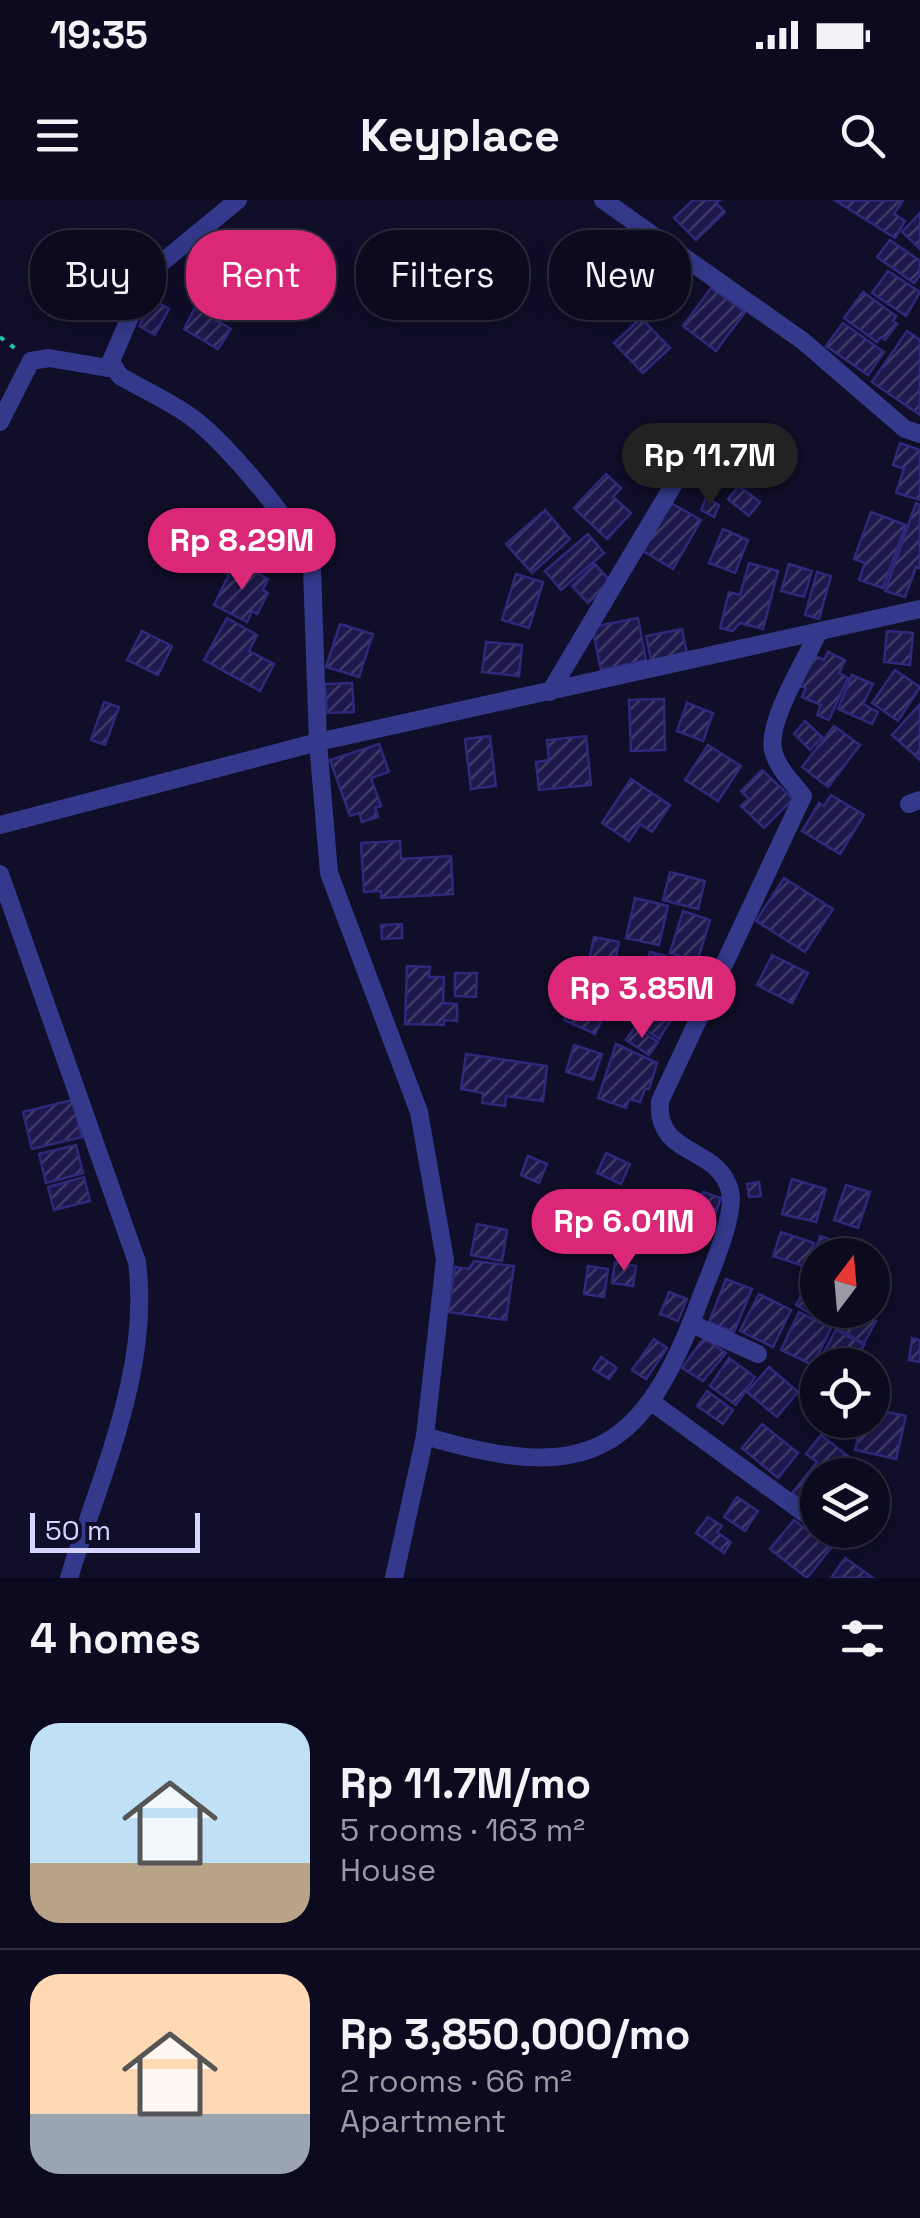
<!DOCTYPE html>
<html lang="en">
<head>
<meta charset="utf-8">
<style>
  :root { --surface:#0c0a1f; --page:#151328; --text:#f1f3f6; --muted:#9a9aa4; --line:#2c2b3d; --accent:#db2777 }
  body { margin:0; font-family:"Space Grotesk",sans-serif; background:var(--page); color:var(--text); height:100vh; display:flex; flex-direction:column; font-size:38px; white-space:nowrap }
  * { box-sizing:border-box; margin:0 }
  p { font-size:32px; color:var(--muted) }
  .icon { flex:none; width:55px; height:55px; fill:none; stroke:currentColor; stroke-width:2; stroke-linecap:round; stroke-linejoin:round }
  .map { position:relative; height:1378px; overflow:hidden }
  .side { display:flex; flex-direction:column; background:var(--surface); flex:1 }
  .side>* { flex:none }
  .hud { position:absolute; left:30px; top:30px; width:860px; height:90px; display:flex; gap:20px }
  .needle { width:65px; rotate:16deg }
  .controls { position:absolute; left:800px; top:1038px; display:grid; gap:20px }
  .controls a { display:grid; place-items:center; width:90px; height:90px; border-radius:50%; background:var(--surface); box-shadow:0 5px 25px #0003,0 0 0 2px var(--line); font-size:50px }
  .scale { position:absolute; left:30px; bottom:25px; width:170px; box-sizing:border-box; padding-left:10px; border:5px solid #d6d5ff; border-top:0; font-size:28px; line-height:35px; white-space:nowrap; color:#d6d5ff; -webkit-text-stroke:8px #100e29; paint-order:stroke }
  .price { position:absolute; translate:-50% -85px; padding:0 22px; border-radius:35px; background:var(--accent); color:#fff; font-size:32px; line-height:65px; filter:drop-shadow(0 2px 5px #0008) }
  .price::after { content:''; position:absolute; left:50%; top:60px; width:30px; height:22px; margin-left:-15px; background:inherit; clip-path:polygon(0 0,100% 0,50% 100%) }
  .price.selected { background:#222; color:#fff }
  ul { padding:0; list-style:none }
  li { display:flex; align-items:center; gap:30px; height:250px; padding:0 30px }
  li+li { border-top:2px solid var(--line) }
  li span { display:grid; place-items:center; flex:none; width:280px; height:200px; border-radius:30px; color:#555 }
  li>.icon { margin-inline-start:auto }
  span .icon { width:120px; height:120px; fill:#fffc; stroke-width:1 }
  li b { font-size:42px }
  h2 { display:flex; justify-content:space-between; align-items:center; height:120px; padding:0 30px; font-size:42px }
  .chip { padding:0 35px; border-radius:40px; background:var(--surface); box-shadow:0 5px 25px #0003,0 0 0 2px var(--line); font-size:35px; line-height:90px }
  .chip.selected { background:var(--accent); color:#fff }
  .status { display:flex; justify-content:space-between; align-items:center; height:70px; padding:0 50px; background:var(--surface); direction:ltr }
  .status svg { height:28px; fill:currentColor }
  header { display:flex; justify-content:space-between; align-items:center; height:130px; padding:0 30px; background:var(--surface); font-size:45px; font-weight:600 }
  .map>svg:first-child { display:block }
  .building { fill:url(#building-hatch); stroke:#30287a; stroke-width:2.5 }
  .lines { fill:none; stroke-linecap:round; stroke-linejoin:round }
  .path { stroke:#24c4ac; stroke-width:4; stroke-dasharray:5 8; stroke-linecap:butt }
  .minor { stroke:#34398c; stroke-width:18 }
</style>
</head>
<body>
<div class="status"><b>19:35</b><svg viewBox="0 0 49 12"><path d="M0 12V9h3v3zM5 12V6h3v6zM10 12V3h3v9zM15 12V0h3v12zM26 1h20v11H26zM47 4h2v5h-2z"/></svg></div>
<header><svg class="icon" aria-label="menu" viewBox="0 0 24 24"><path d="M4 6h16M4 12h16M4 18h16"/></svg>Keyplace<svg class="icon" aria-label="search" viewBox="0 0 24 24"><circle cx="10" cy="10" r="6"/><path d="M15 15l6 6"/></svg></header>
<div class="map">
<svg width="920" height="1378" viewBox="0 0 920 1378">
  <defs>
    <pattern id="building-hatch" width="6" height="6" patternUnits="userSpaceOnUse" patternTransform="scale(2.5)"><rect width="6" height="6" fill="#1e184c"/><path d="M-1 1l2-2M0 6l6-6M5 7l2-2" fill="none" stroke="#3e3967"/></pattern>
  </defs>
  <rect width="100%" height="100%" fill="#100e29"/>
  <!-- building -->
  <g class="building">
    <polygon points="693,0 720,0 716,3 725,12 696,40 674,18"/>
    <polygon points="903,0 894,14 905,21 895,38 836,1"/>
    <polygon points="920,13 920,49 902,32"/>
    <polygon points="890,40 920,61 920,75 914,83 877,57"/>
    <polygon points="888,71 920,92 906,116 872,93"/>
    <polygon points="711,88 745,112 716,151 683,126"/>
    <polygon points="606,89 617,101 599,119 587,107"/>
    <polygon points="863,92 896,116 893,121 897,124 885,140 881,137 877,142 844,118"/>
    <polygon points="153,100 169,109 155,135 139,126"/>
    <polygon points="195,108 231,129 218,149 184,129"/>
    <polygon points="641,118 670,148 643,173 614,143"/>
    <polygon points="843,123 884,152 868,175 826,146"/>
    <polygon points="907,131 920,140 920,215 872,182"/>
    <polygon points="900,243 920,250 920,300 896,293 904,269 893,265"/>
    <polygon points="606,274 621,288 613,297 631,313 607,339 574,308"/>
    <polygon points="739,286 760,302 749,316 728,299"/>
    <polygon points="706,298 719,305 714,317 701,310"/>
    <polygon points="671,303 701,320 673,369 643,351"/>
    <polygon points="916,303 920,305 920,368 916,367 905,397 885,391"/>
    <polygon points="545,310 570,339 532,373 506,344"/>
    <polygon points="871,312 906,325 883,388 859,380 865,363 854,359"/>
    <polygon points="723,329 748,340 735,373 709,363"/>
    <polygon points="588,334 604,353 561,390 545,371"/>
    <polygon points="235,362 268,379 263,390 268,393 257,414 252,411 247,422 214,405"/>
    <polygon points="749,363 778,371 763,429 740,423 733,431 720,428 729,392 740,395"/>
    <polygon points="595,364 611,382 588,403 572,386"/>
    <polygon points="789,364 812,371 804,397 781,391"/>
    <polygon points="817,372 831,376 819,419 805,415"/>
    <polygon points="516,374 543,382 529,428 502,420"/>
    <polygon points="227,418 257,435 249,451 274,464 260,491 204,460"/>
    <polygon points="638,418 646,460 601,470 592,427"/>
    <polygon points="340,424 373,434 359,477 326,467"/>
    <polygon points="682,429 687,453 651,460 646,436"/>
    <polygon points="142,431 172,446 158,475 127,460"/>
    <polygon points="887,431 913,433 910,465 884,462"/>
    <polygon points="486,442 522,445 519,476 482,472"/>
    <polygon points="828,452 845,460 839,473 848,478 829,520 817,515 821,505 802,497 806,488 800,486 813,455 824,460"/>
    <polygon points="895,470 920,487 898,521 872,503"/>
    <polygon points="852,475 873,484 863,504 878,512 872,524 838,509"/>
    <polygon points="352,483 354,512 327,513 325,484"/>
    <polygon points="664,499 665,550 631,551 629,500"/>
    <polygon points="104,502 119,507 105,545 91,540"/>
    <polygon points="687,503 713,513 703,541 677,531"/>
    <polygon points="920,504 920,560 892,535"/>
    <polygon points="805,521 822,537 810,550 794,534"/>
    <polygon points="834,526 860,545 828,587 802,567"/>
    <polygon points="490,536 496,586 471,589 465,539"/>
    <polygon points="586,536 591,585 539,590 536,562 549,560 547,540"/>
    <polygon points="379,544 389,572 371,578 381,606 375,608 378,617 362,622 359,613 350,616 330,560"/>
    <polygon points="708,545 741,566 718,601 685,580"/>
    <polygon points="762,570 793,599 764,628 741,606 749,599 741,591"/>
    <polygon points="631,579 670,605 652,632 640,624 629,641 602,623"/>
    <polygon points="831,595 864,615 840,654 802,631 819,603 824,606"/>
    <polygon points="400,641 401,659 451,656 453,694 381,698 381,691 364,692 361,643"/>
    <polygon points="670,672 705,681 698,709 663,700"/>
    <polygon points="784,678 833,709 805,752 756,721"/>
    <polygon points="635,698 668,706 659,745 626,738"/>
    <polygon points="683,711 710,720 697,762 670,753"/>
    <polygon points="402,724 402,738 382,739 381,725"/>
    <polygon points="594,737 619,742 613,770 588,765"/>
    <polygon points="650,752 666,756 659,780 643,775"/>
    <polygon points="772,755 808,773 792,803 757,785"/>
    <polygon points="671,757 704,768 697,792 663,781"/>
    <polygon points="407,766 430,767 429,777 444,777 443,803 457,804 457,821 444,820 444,825 405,824"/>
    <polygon points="455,773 477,773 476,797 455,796"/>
    <polygon points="586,775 616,790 595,834 564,820"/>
    <polygon points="648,801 673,817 659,839 634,822"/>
    <polygon points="635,827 658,842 649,855 626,840"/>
    <polygon points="616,844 657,863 649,889 645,889 640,902 629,899 626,908 598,898"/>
    <polygon points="574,845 602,854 593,880 566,872"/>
    <polygon points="466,854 547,866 543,901 506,896 505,906 482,903 483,893 461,889"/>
    <polygon points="72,900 82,937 32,949 23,912"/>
    <polygon points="76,945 83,973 46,983 39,954"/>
    <polygon points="606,953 630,964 621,984 597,973"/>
    <polygon points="528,956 547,964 539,983 521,975"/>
    <polygon points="84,977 90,1001 54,1010 48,987"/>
    <polygon points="792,979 826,989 816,1022 782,1014"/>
    <polygon points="759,982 761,996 749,997 747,984"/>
    <polygon points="846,985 870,992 858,1028 834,1020"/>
    <polygon points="703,992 721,998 715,1015 697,1009"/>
    <polygon points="477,1024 507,1030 502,1061 471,1055"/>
    <polygon points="781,1032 814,1043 806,1067 773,1056"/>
    <polygon points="820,1036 853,1047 851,1055 818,1055 818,1062 812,1060"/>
    <polygon points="474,1061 514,1066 506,1120 448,1112 455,1067 469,1069"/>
    <polygon points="615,1062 636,1066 633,1086 612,1083"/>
    <polygon points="588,1066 608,1069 604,1097 584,1094"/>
    <polygon points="813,1075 818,1078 818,1110 837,1110 829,1124 796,1105"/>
    <polygon points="726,1079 752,1089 734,1132 709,1122"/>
    <polygon points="669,1092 687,1099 678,1121 660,1114"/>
    <polygon points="759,1094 791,1110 773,1147 740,1131"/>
    <polygon points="845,1110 856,1110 876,1121 864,1143 836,1128"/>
    <polygon points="799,1112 831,1128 813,1165 781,1150"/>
    <polygon points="836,1130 864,1145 853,1165 819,1161"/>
    <polygon points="704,1138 726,1153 703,1181 682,1168"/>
    <polygon points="912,1138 920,1140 920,1162 909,1160"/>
    <polygon points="654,1139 667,1148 646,1179 632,1170"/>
    <polygon points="601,1157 617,1168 609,1179 593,1169"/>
    <polygon points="729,1158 755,1177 736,1205 710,1186"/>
    <polygon points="769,1167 798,1192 777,1217 747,1192"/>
    <polygon points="707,1191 733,1210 723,1224 697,1206"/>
    <polygon points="872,1209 906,1216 896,1259 855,1250 862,1220 872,1220"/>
    <polygon points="762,1224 798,1253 778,1278 742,1248"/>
    <polygon points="821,1235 862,1267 856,1275 818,1275 818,1313 792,1293 817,1262 806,1254"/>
    <polygon points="737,1297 758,1311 745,1331 724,1317"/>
    <polygon points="708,1317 722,1326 717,1332 731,1342 724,1353 696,1333"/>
    <polygon points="794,1320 831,1348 807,1378 770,1349"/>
    <polygon points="845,1358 873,1378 831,1378"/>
  </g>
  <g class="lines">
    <!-- path -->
    <polyline class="path" points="0,137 16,149"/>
    <!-- minor -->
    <g class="minor">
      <path d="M238 0 149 73 108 168 113 165 120 176C144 190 171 202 194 219 226 243 302 331 312 369L318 542 329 673 419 912 445 1060 425 1236 394 1378"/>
      <polyline points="603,0 803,141 905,229 920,234"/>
      <polyline points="0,222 31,161 49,158 108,168"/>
      <polyline points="550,492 681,272"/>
      <polyline points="909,604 920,600"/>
      <polyline points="0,625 318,542 920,409"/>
      <path d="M0 674 137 1062C151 1171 100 1275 69 1378"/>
      <polyline points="692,1124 758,1154"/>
      <polyline points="653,1203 804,1313"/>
      <path d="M425 1236C588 1285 644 1255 702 1094 711 1071 736 1014 730 991 718 944 655 958 660 901L803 596C792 582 777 568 773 550 767 521 805 461 818 433"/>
    </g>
  </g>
</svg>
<div class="controls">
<a><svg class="needle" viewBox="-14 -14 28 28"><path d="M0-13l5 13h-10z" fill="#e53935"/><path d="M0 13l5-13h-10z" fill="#9a9aa4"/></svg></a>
<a><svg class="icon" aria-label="locate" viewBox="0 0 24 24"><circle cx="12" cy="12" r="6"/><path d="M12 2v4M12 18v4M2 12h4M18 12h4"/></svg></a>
<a><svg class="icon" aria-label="layers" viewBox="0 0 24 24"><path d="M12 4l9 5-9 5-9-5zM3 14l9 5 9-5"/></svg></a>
</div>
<div class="scale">50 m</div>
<b class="price selected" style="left:710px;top:308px">Rp 11.7M</b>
<b class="price" style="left:242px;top:393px">Rp 8.29M</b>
<b class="price" style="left:642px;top:841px">Rp 3.85M</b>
<b class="price" style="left:624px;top:1074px">Rp 6.01M</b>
<div class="hud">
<a class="chip">Buy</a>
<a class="chip selected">Rent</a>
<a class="chip">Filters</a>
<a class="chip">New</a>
</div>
</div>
<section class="side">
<h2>4 homes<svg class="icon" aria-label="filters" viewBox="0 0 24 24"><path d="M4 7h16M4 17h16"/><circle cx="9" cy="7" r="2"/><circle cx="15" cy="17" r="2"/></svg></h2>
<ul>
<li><span style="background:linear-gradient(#bfe0f5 70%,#b9a48a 0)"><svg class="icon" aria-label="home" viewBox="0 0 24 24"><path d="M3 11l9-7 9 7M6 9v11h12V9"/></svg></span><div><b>Rp 11.7M/mo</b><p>5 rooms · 163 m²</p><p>House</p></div></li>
<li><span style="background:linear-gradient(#ffd9b3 70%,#9aa5b1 0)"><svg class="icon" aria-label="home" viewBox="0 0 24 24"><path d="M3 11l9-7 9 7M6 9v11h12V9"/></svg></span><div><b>Rp 3,850,000/mo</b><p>2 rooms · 66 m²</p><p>Apartment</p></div></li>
</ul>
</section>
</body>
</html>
